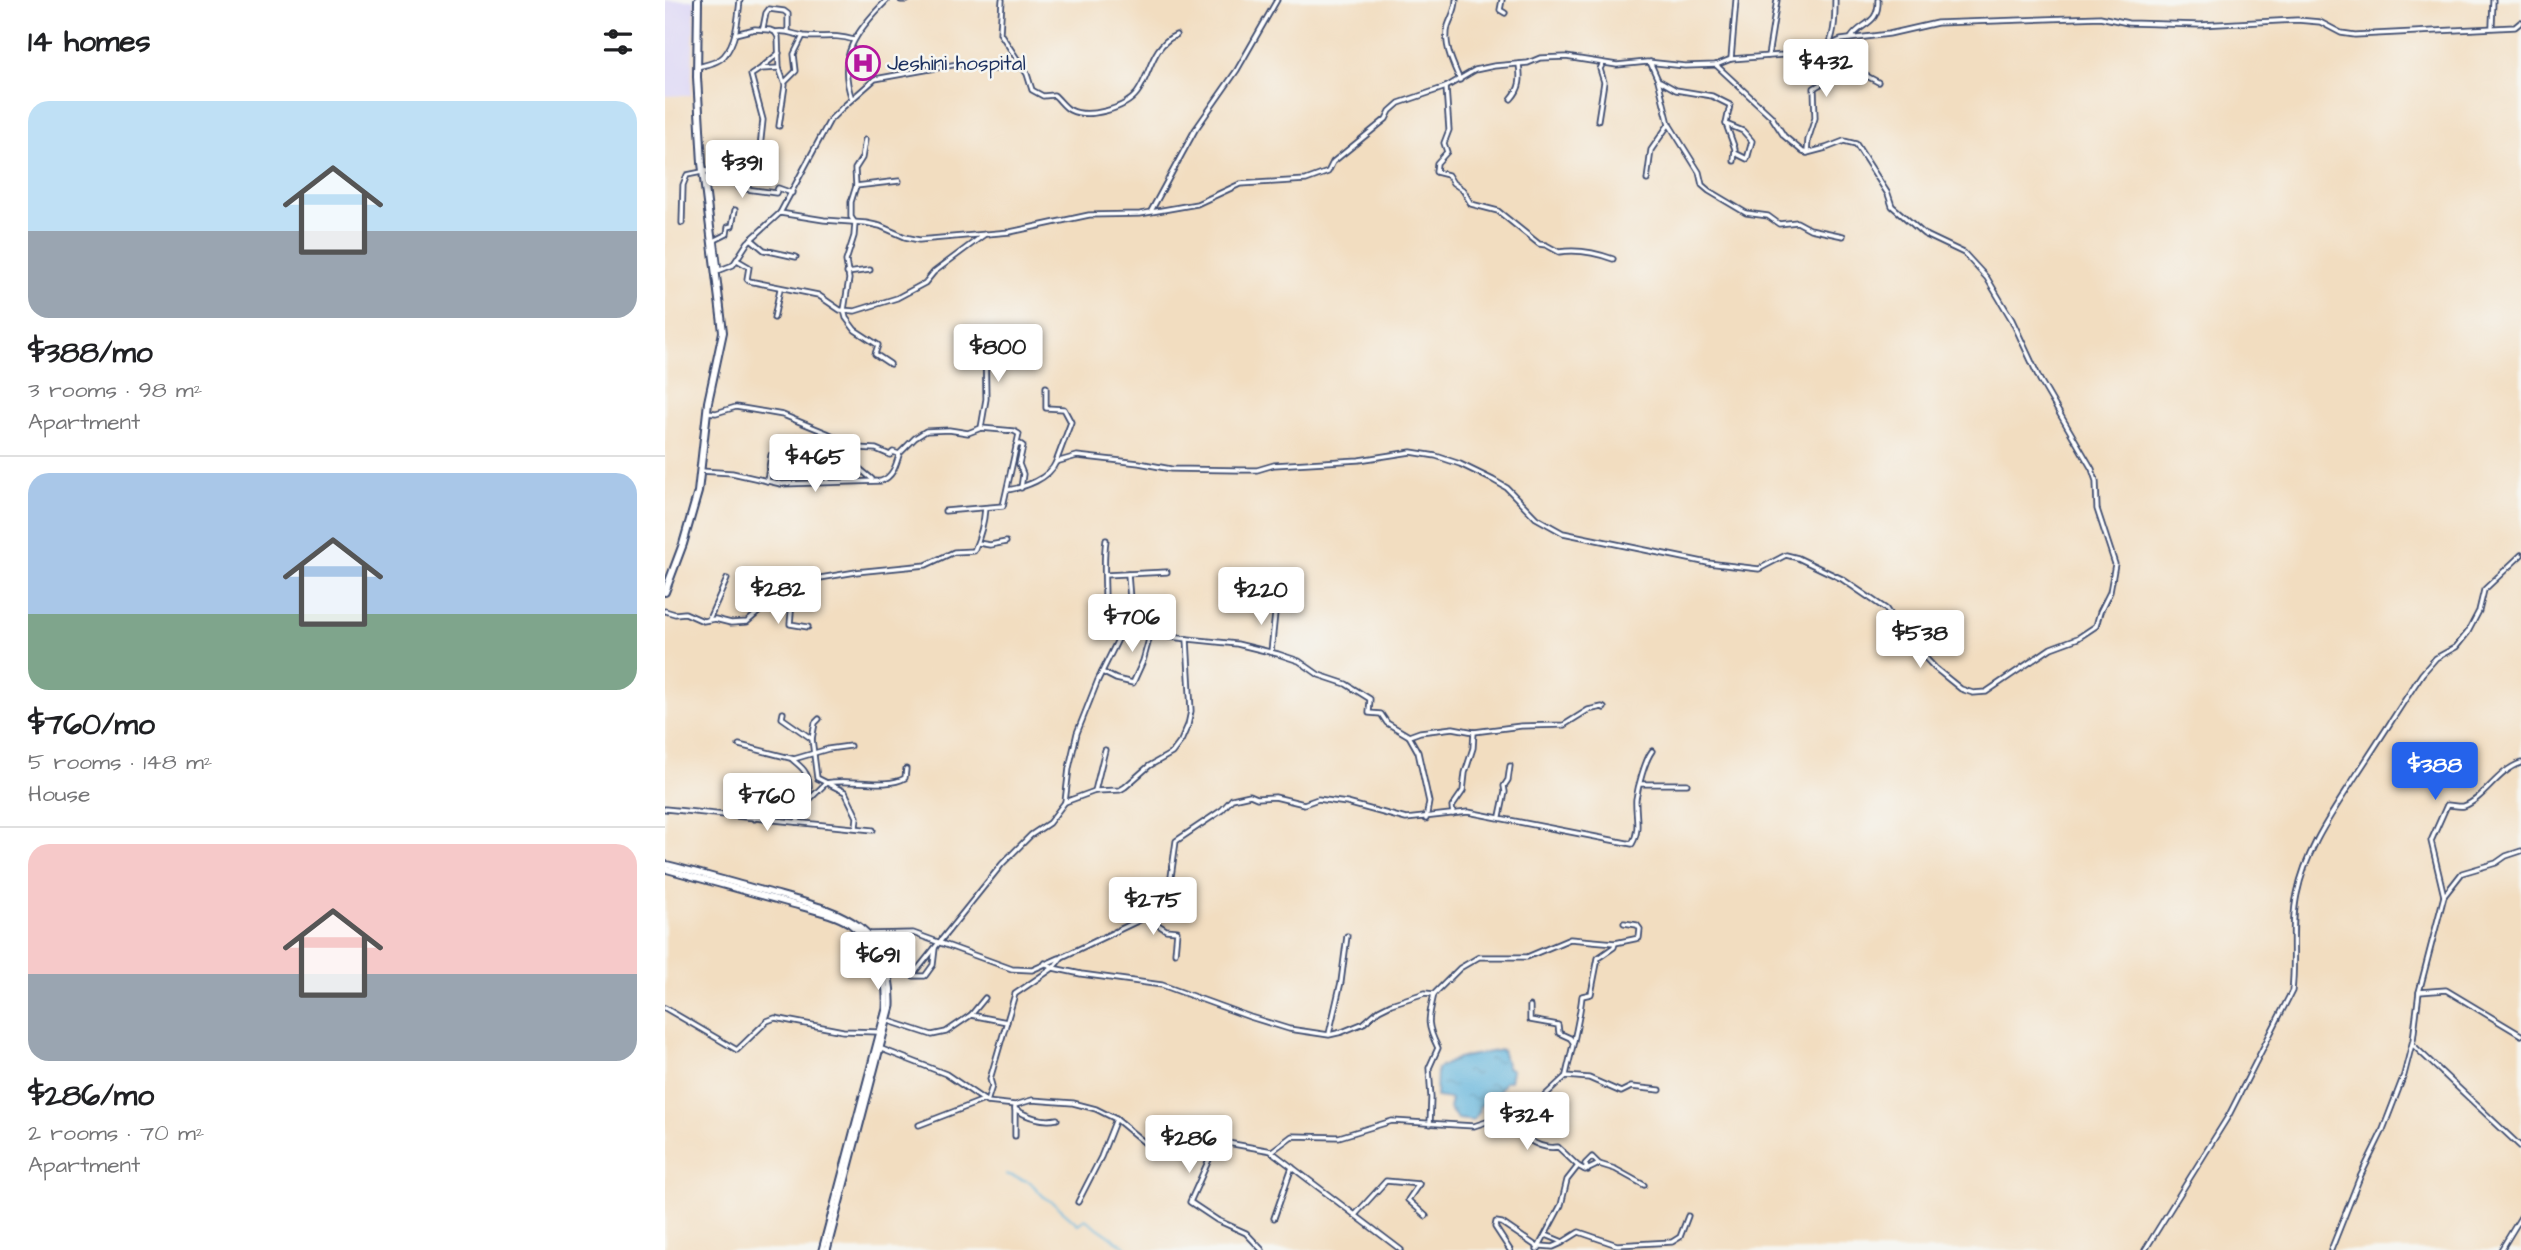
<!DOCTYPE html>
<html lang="en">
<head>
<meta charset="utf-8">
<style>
  :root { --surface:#fff; --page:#f2f2f2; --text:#202124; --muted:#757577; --line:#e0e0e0; --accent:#2563eb }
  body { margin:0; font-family:"Architects Daughter",sans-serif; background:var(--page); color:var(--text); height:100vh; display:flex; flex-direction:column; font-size:26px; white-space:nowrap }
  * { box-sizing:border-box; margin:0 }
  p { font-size:23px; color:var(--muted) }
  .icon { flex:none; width:38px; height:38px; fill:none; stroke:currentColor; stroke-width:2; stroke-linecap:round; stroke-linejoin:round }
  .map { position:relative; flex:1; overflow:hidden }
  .sheet { display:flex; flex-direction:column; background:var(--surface); width:665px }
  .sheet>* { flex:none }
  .price { position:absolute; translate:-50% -60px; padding:0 16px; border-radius:7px; background:#fff; color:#222; font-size:23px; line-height:46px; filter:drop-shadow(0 2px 4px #0008) }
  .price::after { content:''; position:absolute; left:50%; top:42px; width:21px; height:16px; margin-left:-10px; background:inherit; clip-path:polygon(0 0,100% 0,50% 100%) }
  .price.current { background:var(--accent); color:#fff }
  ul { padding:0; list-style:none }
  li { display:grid; align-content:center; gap:14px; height:371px; padding:0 28px }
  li+li { border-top:2px solid var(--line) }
  li span { display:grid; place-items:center; height:217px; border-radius:21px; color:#555 }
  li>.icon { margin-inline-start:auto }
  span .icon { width:126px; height:126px; fill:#fffc; stroke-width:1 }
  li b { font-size:30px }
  h2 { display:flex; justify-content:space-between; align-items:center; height:84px; padding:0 28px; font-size:30px }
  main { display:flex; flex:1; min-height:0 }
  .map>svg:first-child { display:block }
  .built { fill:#dcd6f6 }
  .water { fill:url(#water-ripples); stroke:#3d709c; stroke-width:2 }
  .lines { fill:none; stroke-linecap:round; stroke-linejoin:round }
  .stream { stroke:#5fb2da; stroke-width:2 }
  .street-casing { stroke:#3b496d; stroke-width:7 }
  .secondary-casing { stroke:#3b496d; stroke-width:9 }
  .primary-casing { stroke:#3b496d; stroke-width:10 }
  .street { stroke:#fff; stroke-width:3.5 }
  .secondary { stroke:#fff; stroke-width:5 }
  .primary { stroke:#fff; stroke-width:6 }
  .labels { text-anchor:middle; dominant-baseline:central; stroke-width:5; stroke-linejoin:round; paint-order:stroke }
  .poi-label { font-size:21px; fill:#1b2f5e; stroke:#f6f6f2; text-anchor:start }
</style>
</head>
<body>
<main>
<section class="sheet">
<h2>14 homes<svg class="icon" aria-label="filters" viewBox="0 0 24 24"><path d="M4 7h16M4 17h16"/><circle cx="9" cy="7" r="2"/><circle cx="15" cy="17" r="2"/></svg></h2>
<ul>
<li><span style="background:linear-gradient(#bfe0f5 60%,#9aa5b1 0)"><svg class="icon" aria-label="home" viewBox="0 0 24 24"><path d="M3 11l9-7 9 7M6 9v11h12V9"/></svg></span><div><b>$388/mo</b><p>3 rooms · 98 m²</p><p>Apartment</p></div></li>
<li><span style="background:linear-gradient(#a9c7e8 65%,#7fa58c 0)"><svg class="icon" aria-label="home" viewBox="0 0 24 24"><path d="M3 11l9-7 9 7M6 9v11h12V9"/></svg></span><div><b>$760/mo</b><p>5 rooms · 148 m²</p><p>House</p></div></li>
<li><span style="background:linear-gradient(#f6c9c9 60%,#9aa5b1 0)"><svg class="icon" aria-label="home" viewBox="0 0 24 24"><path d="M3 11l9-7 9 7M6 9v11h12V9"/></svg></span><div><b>$286/mo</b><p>2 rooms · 70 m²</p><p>Apartment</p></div></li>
</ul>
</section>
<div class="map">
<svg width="1856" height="1250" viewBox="0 0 1856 1250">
  <defs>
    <pattern id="water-ripples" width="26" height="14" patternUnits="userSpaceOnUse" patternTransform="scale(1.75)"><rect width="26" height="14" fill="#5fb2da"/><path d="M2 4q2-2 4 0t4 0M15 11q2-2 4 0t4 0" fill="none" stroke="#4e91b4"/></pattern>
  </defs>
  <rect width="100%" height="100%" fill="#f6f6f2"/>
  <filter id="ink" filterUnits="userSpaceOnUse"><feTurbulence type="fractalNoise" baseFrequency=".0143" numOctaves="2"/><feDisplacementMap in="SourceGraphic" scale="14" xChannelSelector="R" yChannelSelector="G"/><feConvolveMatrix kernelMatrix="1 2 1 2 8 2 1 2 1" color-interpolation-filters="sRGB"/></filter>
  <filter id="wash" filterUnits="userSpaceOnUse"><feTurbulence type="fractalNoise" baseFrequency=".00686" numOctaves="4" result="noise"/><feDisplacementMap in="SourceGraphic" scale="28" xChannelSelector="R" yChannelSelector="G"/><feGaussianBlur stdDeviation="1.57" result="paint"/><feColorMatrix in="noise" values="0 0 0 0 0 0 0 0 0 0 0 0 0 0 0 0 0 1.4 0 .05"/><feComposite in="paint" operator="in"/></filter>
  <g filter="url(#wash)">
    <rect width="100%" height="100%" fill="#f2ddc0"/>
    <!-- built -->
    <polygon class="built" points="0,0 30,0 26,95 0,96"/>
    <!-- water -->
    <polygon class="water" points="837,1050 842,1067 847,1070 845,1081 840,1081 833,1093 814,1107 815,1111 808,1121 793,1119 784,1109 786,1099 771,1097 772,1069 793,1058"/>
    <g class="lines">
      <!-- stream -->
      <polyline class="stream" points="341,1174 365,1182 380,1198 389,1203 413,1224 420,1219 465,1250"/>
    </g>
  </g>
  <g filter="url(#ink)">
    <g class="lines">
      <!-- street casing -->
      <g class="street-casing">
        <g id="street">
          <polyline points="236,0 242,0"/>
          <path d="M337 0 335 33 362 74 367 90 378 96 389 95C394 99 399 107 405 110 423 119 460 109 472 93 486 74 486 46 511 35"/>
          <path d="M791 0C791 10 786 17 783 26 778 44 788 64 795 80"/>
          <polyline points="837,0 835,10 840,13"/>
          <polyline points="1827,26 1828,0"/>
          <polyline points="98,28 101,13 104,9 119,11 123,14 123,31"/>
          <path d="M110 32C122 30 127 34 138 36 157 39 167 33 189 40"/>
          <polyline points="70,34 90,29 105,30 110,32 113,37 114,68 120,85 114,126"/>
          <path d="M1186 38C1196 22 1214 25 1213 0"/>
          <path d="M1164 45C1170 31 1170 16 1170 0"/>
          <polyline points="1103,56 1112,0"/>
          <polyline points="1066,59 1071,0"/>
          <polyline points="985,62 993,80 1004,124 1034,172 1037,185 1044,191 1081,213 1103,216 1114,224 1132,222 1145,229 1178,236"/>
          <path d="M32 67C40 65 53 63 59 56 72 41 73 18 75 0"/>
          <polyline points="97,67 114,53"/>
          <polyline points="995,81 1011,90 1047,96 1065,105 1061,124 1078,131 1087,141 1082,159 1070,153"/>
          <polyline points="120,82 131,71 129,54 138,36"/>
          <path d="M781 87 784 130 779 143 782 152 772 163 771 172 783 175 788 183 798 190 806 204 833 211 874 244 881 245 894 252C913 249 929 252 948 259"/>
          <path d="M187 99C171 56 192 30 222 0"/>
          <path d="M846 99C856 88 856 79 854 64"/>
          <polyline points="933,120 939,82 935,69 938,63"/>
          <polyline points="1061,124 1070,149 1069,161"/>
          <polyline points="200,140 197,158 190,169 191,186 186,202 186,217 190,223 189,236 181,261 184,279 179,310 181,318 190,330 213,345 210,354 225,364"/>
          <polyline points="1142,153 1143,140 1150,118 1149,88 1190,64 1198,74 1213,82"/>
          <polyline points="94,157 109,160"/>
          <polyline points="63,166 64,179 72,180 74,188 111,193 113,188 127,193"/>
          <polyline points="982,180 986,150 1004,124"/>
          <polyline points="191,186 234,181"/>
          <polyline points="486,211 530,130 572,70 612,0"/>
          <polyline points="115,213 165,120 178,107 210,79 293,64 330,69 348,66 356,67"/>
          <polyline points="17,223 18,185 22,175 86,162 94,157 98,120 86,75 95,69 114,68"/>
          <polyline points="86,239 99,250 131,257"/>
          <polyline points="72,260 84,267 82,279 84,281 153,295 175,310 190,311 232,298 260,283 269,272 320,234"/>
          <polyline points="54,271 50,240 62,234 63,227 67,226 70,210"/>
          <polyline points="50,272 68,265 83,242 115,213 159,220 201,223 215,226 240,237 254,240 345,232 424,215 475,214 532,204 575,184 641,180 663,172 668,162 721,119 725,111 734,103 781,87 810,70 829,66 863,63 875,58 901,57 952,65 982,62 1020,66 1051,65 1066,59 1118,55 1160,47 1176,40 1224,34 1272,23 1435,17 1463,23 1535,25 1632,20 1655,22 1676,33 1690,35 1850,27 1856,22"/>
          <polyline points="182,273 205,270"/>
          <polyline points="109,318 115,289"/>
          <polyline points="381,387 381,408 399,409 406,422 391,462"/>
          <polyline points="42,412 51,413 71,407 118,415 162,433 192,448 211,449 225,455 228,452 234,454 250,438 261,431 284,430 303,433 316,428 349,431 354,434 338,506 280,511"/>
          <polyline points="316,428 321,399 320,337"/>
          <polyline points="351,446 355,444 358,446 354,464 358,474 356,488"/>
          <polyline points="178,455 207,479"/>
          <path d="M36 471 67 473 116 484 216 481C228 477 231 465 234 455"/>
          <polyline points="162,480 168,460 178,455 182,444"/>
          <polyline points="102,481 106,455 118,454"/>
          <path d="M343 490C360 487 384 479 391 462L412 456 474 463 506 469 575 470H592L609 465 694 460 746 452 771 456 795 464 828 480 842 488 871 518 898 533 1043 563 1094 569 1121 555 1133 558 1177 579 1221 609 1237 633 1270 668 1296 689 1308 693 1321 692 1386 648 1413 638 1431 626 1435 612 1445 592 1450 564 1432 509 1431 481 1427 469 1375 380 1347 320 1322 278 1299 253 1259 234 1227 206 1223 194 1191 144 1179 141 1161 148 1142 153 1138 152 1119 136 1106 116 1051 65"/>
          <path d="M441 540C438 559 440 580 440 600L462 613 486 632 504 637 572 644 613 654 634 661 654 675 681 684 705 699 704 713 716 714 722 723 744 736 753 752 764 802 761 819"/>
          <polyline points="313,543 325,545 341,542"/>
          <polyline points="440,575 502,572"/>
          <polyline points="128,592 125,624 143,627"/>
          <path d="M0 611 10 614 20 613 38 621 50 619 66 623 82 622 104 603 108 596 123 594 137 583 149 579 191 572 261 565 289 552 309 551C315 537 319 523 320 508"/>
          <polyline points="462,613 465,599 463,574"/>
          <polyline points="44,619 62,579"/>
          <polyline points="491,633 497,608 500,605"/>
          <polyline points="606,652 611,604 609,597"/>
          <polyline points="437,672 451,679 468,683 478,661 486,632"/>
          <polyline points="118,713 117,718 147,739 152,778 180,792 192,817 191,827"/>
          <polyline points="744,736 755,732 788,728 809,732 856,726 899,725 923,710 937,707 939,708"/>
          <polyline points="147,739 150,723 154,719"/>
          <polyline points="74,745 129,759 163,749 185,746"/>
          <path d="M127 759C131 763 137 767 140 772 149 784 142 813 131 822"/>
          <polyline points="976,784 1022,784"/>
          <polyline points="430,791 440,750"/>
          <polyline points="400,802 430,791 455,790 460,787 484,766 507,753 516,741 523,725 526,711 522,639"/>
          <path d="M141 803 161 783C184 778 221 789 240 778L241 769"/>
          <polyline points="0,809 208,830"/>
          <polyline points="788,814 787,807 798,791 800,773 808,748 809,732"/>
          <polyline points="835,816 840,792 839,786 843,780 845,766"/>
          <polyline points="89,819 91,801"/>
          <polyline points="1856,851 1841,856 1831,863 1797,873 1779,896 1754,992 1781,990 1856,1035"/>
          <path d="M1779 896 1766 841 1782 805C1787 805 1794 807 1799 806 1819 799 1832 771 1856 763"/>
          <polyline points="481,917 501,930 512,931 510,953"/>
          <polyline points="203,934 248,933 347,969 367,970 394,958"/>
          <path d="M380 963 388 968 397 957 481 917 498 899 505 884 511 841 557 810 567 799 585 795 592 798 610 797 639 804 653 799 682 803 741 819 803 812 967 844C976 829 970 815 971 799 973 787 980 760 987 751"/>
          <polyline points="222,968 248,975 337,864 366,835 384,823 400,802 404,768 412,733 433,680 465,615"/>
          <polyline points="249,976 260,976 268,965 270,948"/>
          <polyline points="865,1006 865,1020 893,1025 894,1033 905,1038 908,1042"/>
          <polyline points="0,1008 72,1050 102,1021 110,1018 178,1031 214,1032"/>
          <polyline points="306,1015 320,998"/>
          <polyline points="224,1021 267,1035 281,1032 306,1015 342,1022"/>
          <polyline points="664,1034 676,982 682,936"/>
          <polyline points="1748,1045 1856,1147"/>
          <polyline points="214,1048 281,1074 322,1102 350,1105 367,1100 408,1103 431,1109 451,1119 486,1148 538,1156 546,1155 554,1143 557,1142 607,1151 627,1136 674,1137 727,1121 809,1126 849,1113 874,1101 901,1076 924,1078 956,1092 966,1087 995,1090"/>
          <path d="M901 1075C907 1048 914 1024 917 996L926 994 933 958 949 947 950 943"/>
          <polyline points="322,1102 327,1086 325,1079 350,994 388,968 416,974 497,985 585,1017 624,1029 664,1035 677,1032 699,1023 714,1010 726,1004 760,993 769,994 795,968 814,957 862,957 905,939 950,943 974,938 975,929 972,925 959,923"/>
          <path d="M350 1109C362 1117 378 1122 392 1119"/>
          <path d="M849 1113C848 1135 874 1150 893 1147L913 1166"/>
          <path d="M765 1124 766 1098 764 1068 773 1048C761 1024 763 1020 769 994"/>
          <polyline points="254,1125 319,1100"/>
          <polyline points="350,1136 350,1107"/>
          <polyline points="607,1152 736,1250"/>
          <polyline points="546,1155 525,1202 552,1220 581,1233 597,1250"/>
          <polyline points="934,1164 950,1169 979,1185"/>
          <polyline points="754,1184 743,1200 761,1216"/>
          <polyline points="413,1202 436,1157 451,1119"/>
          <polyline points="690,1215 721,1181 754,1184"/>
          <polyline points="609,1218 627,1167"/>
          <polyline points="881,1235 898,1242 914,1232 952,1245 1007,1242 1015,1237 1023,1216"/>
          <polyline points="876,1246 888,1247 897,1243"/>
          <polyline points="845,1250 830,1227 831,1222 837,1223 874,1248"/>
          <path d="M872 1250 896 1205 902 1180 913 1166 920 1170C926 1169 929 1166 934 1164L927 1157 920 1164 923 1170"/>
          <path d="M1480 1250 1564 1115 1627 991C1631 958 1625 926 1632 894 1641 849 1668 812 1692 774 1714 741 1735 707 1757 674L1771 658 1791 647 1803 632 1814 611 1819 590 1856 555"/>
          <polyline points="1666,1250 1695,1177 1717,1132 1739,1075 1748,1040 1754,992"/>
          <polyline points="1836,1250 1856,1217"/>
        </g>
      </g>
      <!-- secondary casing -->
      <g class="secondary-casing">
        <g id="secondary">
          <path d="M0 864C35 873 69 883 104 892 172 911 228 921 226 1006L162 1250"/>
          <path d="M0 869C41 880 83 892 124 903 143 909 168 913 185 924 212 944 223 976 221 1009L157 1250"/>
        </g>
      </g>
      <!-- primary casing -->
      <g class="primary-casing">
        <polyline id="primary" points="0,592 18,544 33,492 43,402 58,332 37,163 32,77 33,0"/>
      </g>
      <!-- street -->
      <use href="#street" class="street"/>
      <!-- secondary -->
      <use href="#secondary" class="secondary"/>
      <!-- primary -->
      <use href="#primary" class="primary"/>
    </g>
  </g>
  <!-- icons -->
  <defs>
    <g id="hospital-ring" transform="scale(1.75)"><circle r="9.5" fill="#f6f6f2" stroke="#b5179e" stroke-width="1.5"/><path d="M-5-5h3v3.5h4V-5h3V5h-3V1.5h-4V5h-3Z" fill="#b5179e"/></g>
  </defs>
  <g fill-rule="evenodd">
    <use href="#hospital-ring" x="198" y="63"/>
  </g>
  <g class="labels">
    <!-- poi labels -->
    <g class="poi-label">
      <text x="222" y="63">Jeshini hospital</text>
    </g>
  </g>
</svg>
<b class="price" style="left:1161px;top:99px">$432</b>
<b class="price" style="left:77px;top:200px">$391</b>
<b class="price" style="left:333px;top:384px">$800</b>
<b class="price" style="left:150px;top:494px">$465</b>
<b class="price" style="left:113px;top:626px">$282</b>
<b class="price" style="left:596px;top:627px">$220</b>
<b class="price" style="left:467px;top:654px">$706</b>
<b class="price" style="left:1255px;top:670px">$538</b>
<b class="price current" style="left:1770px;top:802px">$388</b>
<b class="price" style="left:102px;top:833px">$760</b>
<b class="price" style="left:488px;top:937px">$275</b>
<b class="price" style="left:213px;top:992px">$691</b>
<b class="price" style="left:862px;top:1152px">$324</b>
<b class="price" style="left:524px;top:1175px">$286</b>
</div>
</main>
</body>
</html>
